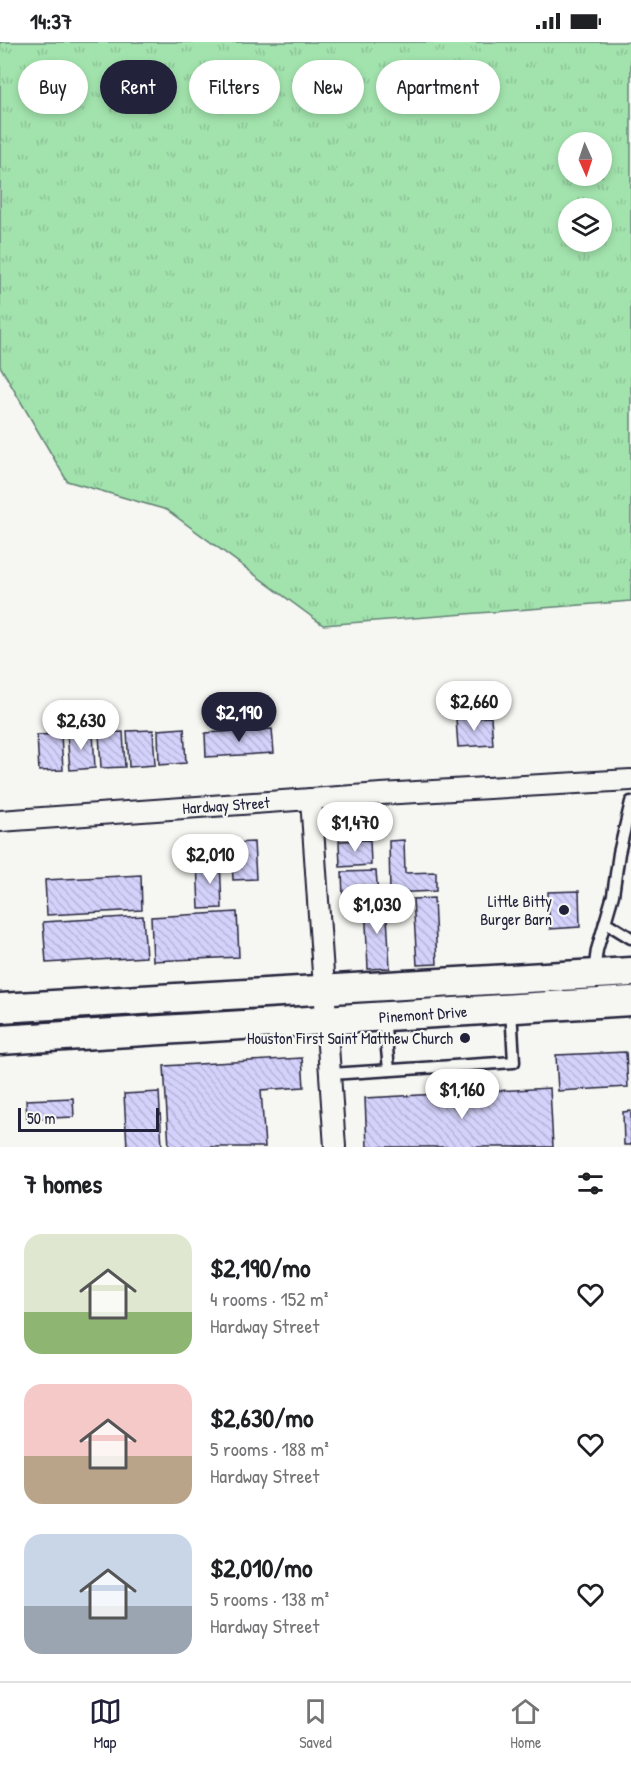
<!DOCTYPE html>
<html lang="en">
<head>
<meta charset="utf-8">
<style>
  :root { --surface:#fff; --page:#f2f2f2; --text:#202124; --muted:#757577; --line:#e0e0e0; --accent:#22223b }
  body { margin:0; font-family:"Patrick Hand",sans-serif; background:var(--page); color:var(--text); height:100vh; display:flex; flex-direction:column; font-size:22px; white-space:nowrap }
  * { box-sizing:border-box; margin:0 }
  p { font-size:20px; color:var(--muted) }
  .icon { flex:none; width:33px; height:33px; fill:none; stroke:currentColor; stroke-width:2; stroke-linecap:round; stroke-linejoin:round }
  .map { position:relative; height:1105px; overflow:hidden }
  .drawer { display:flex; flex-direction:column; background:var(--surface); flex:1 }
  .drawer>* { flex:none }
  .banner { position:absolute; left:18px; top:18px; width:596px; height:54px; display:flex; gap:12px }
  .needle { width:39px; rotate:177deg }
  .buttons { position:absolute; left:558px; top:90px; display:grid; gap:12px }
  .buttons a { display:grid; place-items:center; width:54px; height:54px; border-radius:50%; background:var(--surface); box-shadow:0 3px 9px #0003; font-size:30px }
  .scale { position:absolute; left:18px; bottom:15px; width:141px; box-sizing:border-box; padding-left:6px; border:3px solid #22223b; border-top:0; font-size:16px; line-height:21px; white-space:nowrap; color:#22223b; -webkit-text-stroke:4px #f6f6f2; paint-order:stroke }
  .price { position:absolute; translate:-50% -51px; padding:0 14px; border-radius:21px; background:#fff; color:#222; font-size:20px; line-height:39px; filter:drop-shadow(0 2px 3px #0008) }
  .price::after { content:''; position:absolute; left:50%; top:36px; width:18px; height:14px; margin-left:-9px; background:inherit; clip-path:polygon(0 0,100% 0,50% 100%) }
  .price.active { background:var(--accent); color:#fff }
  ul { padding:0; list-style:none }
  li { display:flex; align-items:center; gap:18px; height:150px; padding:0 24px }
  li span { display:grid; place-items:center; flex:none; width:168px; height:120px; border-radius:18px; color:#555 }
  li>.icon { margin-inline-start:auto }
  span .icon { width:72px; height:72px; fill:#fffc; stroke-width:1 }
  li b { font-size:26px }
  h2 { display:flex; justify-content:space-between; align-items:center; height:72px; padding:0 24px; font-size:26px }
  .chip { padding:0 21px; border-radius:27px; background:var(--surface); box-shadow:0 3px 9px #0003; font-size:21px; line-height:54px }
  .chip.active { background:var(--accent); color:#fff }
  .status { display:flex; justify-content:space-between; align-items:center; height:42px; padding:0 30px; background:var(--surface); direction:ltr }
  .status svg { height:16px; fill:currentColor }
  .menu { display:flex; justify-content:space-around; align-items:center; height:84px; border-top:2px solid var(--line); background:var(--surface); font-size:16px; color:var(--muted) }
  .menu a { display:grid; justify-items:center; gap:3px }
  .menu .active { color:var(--accent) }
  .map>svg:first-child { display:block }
  .grass { fill:url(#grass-tufts); stroke:#628274; stroke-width:1.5; fill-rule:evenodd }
  .building { fill:url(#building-back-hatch); stroke:#22223b; stroke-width:1.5 }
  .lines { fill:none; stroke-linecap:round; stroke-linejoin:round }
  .service-casing { stroke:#22223b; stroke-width:15 }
  .minor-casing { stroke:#22223b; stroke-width:24 }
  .secondary-casing { stroke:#22223b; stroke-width:33 }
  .service { stroke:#f6f6f2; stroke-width:10 }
  .minor { stroke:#f6f6f2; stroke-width:20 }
  .secondary { stroke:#f6f6f2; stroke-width:28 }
  .poi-dot { fill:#22223b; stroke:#f6f6f2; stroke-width:2 }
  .labels { text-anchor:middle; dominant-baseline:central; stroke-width:4.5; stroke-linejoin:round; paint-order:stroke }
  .street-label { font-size:16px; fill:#22223b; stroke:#f6f6f2 }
  .poi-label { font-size:16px; fill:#22223b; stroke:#f6f6f2; text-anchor:end }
</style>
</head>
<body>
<div class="status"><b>14:37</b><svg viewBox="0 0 49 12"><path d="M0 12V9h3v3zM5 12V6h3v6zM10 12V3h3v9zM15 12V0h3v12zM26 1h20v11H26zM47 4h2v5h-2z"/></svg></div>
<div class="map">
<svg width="631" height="1105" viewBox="0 0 631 1105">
  <defs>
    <pattern id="grass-tufts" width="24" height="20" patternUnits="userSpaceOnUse" patternTransform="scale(1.5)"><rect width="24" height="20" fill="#a2e3ad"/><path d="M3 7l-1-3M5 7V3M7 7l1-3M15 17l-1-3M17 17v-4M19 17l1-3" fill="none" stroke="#8bc296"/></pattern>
    <pattern id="building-back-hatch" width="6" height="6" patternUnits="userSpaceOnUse" patternTransform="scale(1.5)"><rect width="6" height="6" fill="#d4d2fb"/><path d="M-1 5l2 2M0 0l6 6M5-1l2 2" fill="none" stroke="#b6b4d8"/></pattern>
  </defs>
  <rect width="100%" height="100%" fill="#f6f6f2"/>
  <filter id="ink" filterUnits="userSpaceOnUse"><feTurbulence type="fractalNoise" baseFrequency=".0167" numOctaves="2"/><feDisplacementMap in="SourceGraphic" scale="12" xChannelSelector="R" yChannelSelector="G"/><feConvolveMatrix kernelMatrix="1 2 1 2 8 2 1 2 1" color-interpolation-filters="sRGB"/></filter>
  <g filter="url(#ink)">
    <!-- grass -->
    <path class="grass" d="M0 0H631V559L323 583 167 468 67 439 0 324ZM568 100H602V134H568ZM568 166H602V200H568Z"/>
    <!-- building -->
    <g class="building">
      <polygon points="491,675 493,703 458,705 456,677"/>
      <polygon points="184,686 186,721 159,723 158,688"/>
      <polygon points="272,687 274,711 206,715 205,691"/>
      <polygon points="153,688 155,723 129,725 127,689"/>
      <polygon points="123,690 125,725 101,726 99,691"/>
      <polygon points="93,691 95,726 70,728 67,692"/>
      <polygon points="61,692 63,728 39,729 37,693"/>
      <polygon points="370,798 371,823 340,825 339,799"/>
      <polygon points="404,798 405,831 436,830 436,849 390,851 389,799"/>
      <polygon points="254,800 256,837 233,838 231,801"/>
      <polygon points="220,818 222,866 199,867 197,819"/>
      <polygon points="376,829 378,853 343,855 342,830"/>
      <polygon points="141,833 142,868 47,873 45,838"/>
      <polygon points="579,849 580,885 550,887 548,850"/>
      <polygon points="434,856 437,922 417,923 413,857"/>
      <polygon points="386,858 390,926 368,927 365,859"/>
      <polygon points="237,870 239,915 153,919 151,875"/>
      <polygon points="143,874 146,915 46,921 43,880"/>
      <polygon points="626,1010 628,1045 558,1049 556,1013"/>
      <polygon points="302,1016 304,1045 261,1048 265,1105 169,1105 164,1024"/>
      <polygon points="550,1046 553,1105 367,1105 365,1056"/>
      <polygon points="159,1050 162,1105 127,1105 124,1052"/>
      <polygon points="73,1056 74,1075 27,1077 26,1058"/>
      <polygon points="631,1069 631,1103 624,1103 623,1070"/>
    </g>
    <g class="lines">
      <!-- service casing -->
      <g class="service-casing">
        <g id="service">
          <polyline points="605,880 631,896"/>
          <polyline points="594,930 597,908 613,853 619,811 631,760"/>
          <polyline points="384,975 389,1028"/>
          <polyline points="331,1032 514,1020 511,967"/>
        </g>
      </g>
      <!-- minor casing -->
      <g class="minor-casing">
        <g id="minor">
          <polyline points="311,757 335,1105"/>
          <polyline points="0,779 381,752 631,738"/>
        </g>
      </g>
      <!-- secondary casing -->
      <g class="secondary-casing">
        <g id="secondary">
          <polyline points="0,966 631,930"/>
          <polyline points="0,998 631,959"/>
        </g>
      </g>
      <!-- service -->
      <use href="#service" class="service"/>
      <!-- minor -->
      <use href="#minor" class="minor"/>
      <!-- secondary -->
      <use href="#secondary" class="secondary"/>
    </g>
  </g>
  <!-- markers -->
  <g class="poi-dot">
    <circle cx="564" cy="868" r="6"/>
    <circle cx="465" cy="996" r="6"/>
  </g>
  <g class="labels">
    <!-- street labels -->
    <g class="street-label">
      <text transform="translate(226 763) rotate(-4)">Hardway Street</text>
      <text transform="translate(423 972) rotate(-4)">Pinemont Drive</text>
    </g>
    <!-- poi labels -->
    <g class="poi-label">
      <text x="552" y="859">Little Bitty<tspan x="552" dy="18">Burger Barn</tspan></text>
      <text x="453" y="996">Houston First Saint Matthew Church</text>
    </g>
  </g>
</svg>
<div class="buttons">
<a><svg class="needle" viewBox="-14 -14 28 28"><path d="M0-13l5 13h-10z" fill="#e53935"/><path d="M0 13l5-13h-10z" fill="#757577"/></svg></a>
<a><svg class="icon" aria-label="layers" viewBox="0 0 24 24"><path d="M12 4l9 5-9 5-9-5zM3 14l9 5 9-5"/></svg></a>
</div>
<div class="scale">50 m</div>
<b class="price" style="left:474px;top:690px">$2,660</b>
<b class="price active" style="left:239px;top:701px">$2,190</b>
<b class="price" style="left:81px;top:709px">$2,630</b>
<b class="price" style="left:355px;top:811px">$1,470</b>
<b class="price" style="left:210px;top:843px">$2,010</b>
<b class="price" style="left:377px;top:893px">$1,030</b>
<b class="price" style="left:462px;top:1078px">$1,160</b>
<div class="banner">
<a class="chip">Buy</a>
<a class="chip active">Rent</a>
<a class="chip">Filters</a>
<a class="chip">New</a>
<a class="chip">Apartment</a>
</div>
</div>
<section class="drawer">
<h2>7 homes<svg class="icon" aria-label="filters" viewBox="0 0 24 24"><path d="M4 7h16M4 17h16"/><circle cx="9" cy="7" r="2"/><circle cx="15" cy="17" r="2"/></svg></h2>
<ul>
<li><span style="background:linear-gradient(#dfe7d0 65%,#8fb573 0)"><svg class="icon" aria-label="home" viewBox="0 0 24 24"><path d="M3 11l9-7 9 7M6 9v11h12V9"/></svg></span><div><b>$2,190/mo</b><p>4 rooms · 152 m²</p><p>Hardway Street</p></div><svg class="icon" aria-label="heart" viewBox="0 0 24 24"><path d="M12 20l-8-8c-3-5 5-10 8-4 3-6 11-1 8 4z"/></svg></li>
<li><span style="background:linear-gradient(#f6c9c9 60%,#b9a48a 0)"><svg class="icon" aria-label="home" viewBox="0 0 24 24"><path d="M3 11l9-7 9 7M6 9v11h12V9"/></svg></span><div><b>$2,630/mo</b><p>5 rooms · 188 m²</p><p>Hardway Street</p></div><svg class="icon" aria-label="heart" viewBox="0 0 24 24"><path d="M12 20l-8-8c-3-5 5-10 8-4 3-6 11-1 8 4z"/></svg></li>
<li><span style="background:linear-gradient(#c9d6e8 60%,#9aa5b1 0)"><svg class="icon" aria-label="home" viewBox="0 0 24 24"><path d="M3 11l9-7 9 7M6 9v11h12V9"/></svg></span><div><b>$2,010/mo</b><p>5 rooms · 138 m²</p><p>Hardway Street</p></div><svg class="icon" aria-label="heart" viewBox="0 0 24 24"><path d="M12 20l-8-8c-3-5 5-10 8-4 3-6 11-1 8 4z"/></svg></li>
</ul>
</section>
<nav class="menu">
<a class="active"><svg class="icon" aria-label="map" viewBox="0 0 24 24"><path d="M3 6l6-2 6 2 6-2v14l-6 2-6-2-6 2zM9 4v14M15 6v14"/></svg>Map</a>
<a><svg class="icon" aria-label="saved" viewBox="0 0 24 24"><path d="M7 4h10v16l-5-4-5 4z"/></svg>Saved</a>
<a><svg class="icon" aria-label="home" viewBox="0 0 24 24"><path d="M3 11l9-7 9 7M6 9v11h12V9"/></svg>Home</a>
</nav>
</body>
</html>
